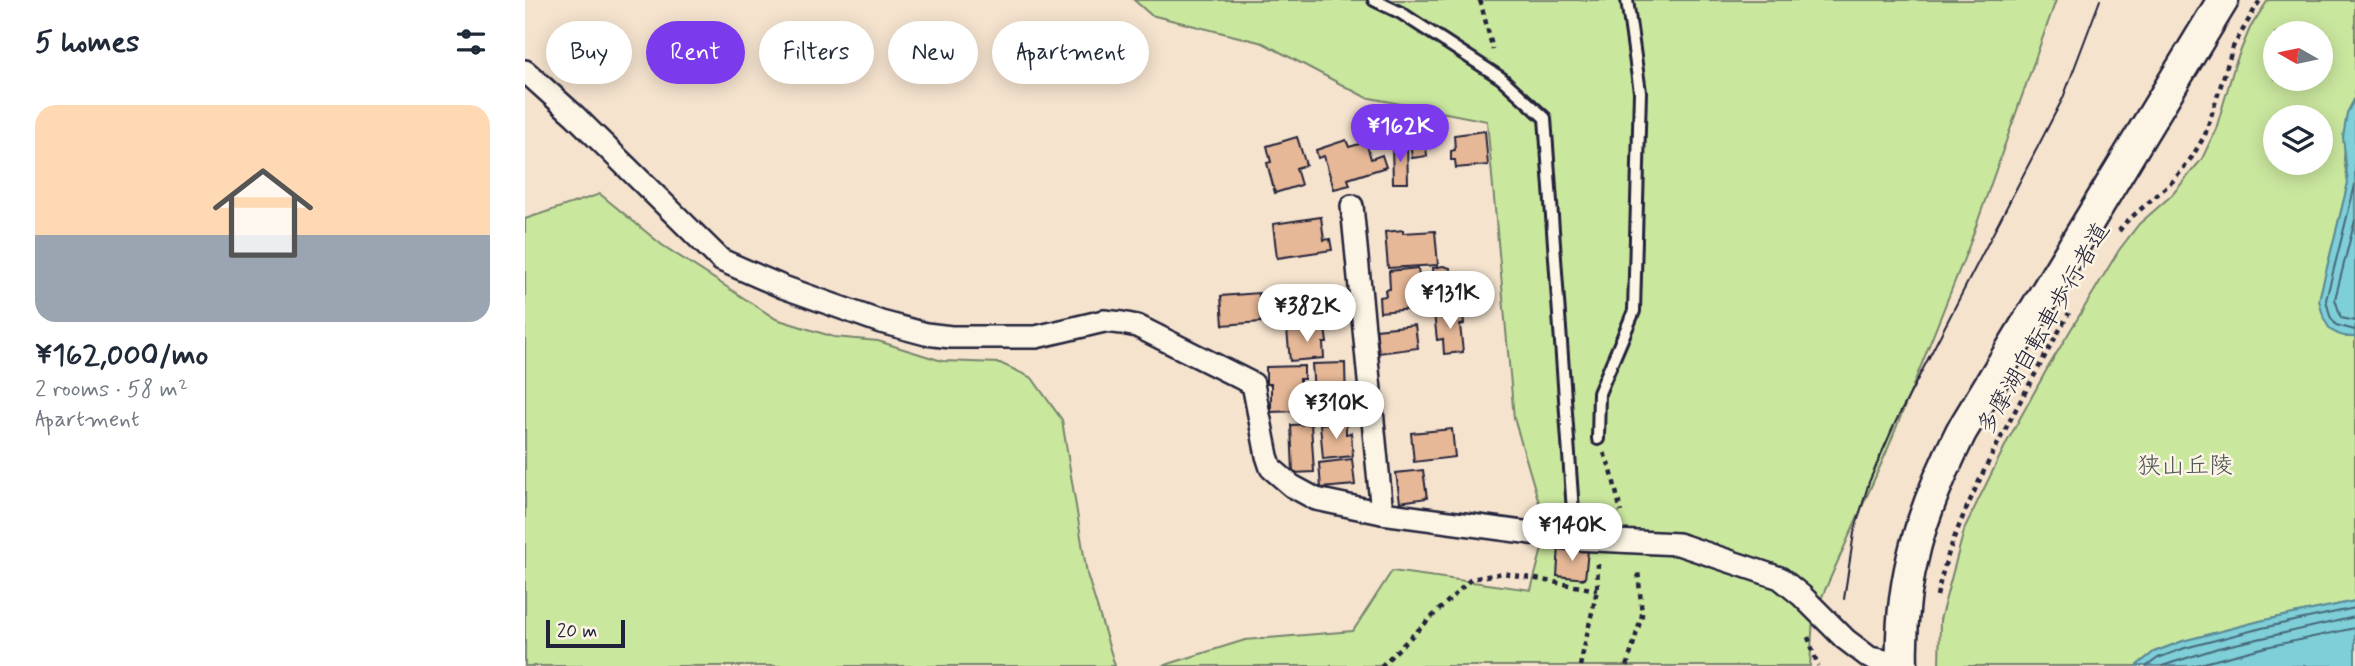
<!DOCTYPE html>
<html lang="en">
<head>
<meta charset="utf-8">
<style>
  :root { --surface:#fff; --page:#f2f2f3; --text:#1f2937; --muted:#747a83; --line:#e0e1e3; --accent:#7c3aed }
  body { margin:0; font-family:Mynerve,"Klee One",sans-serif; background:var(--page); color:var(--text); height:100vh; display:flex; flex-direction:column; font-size:26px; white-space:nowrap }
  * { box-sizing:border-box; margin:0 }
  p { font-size:23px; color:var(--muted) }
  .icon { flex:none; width:38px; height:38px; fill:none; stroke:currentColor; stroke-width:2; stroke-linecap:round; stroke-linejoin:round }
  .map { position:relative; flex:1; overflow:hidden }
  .drawer { display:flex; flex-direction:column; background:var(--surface); width:525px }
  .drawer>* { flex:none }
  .guide { position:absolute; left:21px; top:21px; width:665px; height:63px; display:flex; gap:14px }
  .needle { width:46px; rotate:279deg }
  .fabs { position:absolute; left:1738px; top:21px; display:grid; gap:14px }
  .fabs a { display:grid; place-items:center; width:70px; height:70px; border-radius:50%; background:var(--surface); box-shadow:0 4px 18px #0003; font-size:35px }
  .scale { position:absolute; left:21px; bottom:18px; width:79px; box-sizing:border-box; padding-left:7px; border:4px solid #22223b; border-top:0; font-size:19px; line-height:24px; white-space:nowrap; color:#22223b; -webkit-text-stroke:5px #fcf5e5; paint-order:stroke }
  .price { position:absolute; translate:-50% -60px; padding:0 16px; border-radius:24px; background:#fff; color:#222; font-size:23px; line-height:46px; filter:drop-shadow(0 2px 4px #0008) }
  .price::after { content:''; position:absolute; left:50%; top:42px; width:21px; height:16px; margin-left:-10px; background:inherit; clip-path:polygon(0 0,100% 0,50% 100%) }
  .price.selected { background:var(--accent); color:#fff }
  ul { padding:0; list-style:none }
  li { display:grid; align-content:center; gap:14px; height:371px; padding:0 35px }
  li+li { border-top:2px solid var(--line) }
  li span { display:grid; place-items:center; height:217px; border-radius:21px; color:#555 }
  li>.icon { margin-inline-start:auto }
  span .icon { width:126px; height:126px; fill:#fffc; stroke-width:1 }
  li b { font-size:30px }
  h2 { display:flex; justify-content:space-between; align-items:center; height:84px; padding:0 35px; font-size:30px }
  .pill { padding:0 24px; border-radius:32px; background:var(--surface); box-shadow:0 4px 18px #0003; font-size:24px; line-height:63px }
  .pill.selected { background:var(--accent); color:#fff }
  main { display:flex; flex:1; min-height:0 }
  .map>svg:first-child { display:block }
  .green { fill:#cae79e; stroke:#76846c; stroke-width:2; fill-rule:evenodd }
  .water { fill:#7ecfd7; stroke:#598a99; stroke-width:2 }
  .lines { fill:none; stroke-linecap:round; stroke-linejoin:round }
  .shore { stroke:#476779; stroke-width:2 }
  .building { fill:#e6b897; stroke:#22223b; stroke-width:2 }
  .lane-casing { stroke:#22223b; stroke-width:16 }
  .street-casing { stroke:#22223b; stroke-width:26 }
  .secondary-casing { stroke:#22223b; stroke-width:35 }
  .path { stroke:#22223b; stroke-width:4.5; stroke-dasharray:5 5; stroke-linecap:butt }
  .lane { stroke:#fcf5e5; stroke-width:10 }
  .street { stroke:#fcf5e5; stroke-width:21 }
  .secondary { stroke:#fcf5e5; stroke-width:30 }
  .tram { stroke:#22223b; stroke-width:2 }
  .labels { text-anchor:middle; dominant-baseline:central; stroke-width:5; stroke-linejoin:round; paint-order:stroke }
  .street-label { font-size:24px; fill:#22223b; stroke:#fcf5e5 }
  .park-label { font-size:24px; fill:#4c5354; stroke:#fcf5e5 }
</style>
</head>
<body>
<main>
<section class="drawer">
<h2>5 homes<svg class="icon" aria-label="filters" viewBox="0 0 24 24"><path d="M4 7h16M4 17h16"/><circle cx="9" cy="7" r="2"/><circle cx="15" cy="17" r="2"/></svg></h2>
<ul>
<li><span style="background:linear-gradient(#ffd9b3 60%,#9aa5b1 0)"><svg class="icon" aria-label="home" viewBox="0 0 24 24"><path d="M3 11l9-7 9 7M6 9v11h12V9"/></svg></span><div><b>¥162,000/mo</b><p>2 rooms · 58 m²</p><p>Apartment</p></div></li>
</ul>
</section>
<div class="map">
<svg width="1830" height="666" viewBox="0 0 1830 666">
  <rect width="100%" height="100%" fill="#f5e3ce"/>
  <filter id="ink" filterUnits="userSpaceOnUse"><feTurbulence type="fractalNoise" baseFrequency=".0143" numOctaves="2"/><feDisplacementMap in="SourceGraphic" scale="14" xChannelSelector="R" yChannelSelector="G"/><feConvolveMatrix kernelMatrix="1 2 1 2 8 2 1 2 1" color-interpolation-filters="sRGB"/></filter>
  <g filter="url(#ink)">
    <!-- green -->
    <g class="green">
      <polygon points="609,0 1531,0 1444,246 1361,453 1288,617 1285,666 637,666 720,640 828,631 867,571 1006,590 1022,530 989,418 962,121 840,97 738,43 626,15"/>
      <path d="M1743 0H1830V98L1822 113 1819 160 1823 183 1794 300 1821 337H1830V601L1735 621 1658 641 1629 652 1611 666H1414L1415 620 1440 527 1483 440 1522 369 1594 250 1614 224 1647 195 1677 159 1691 129 1710 64 1725 28ZM1750 33H1796V79H1750ZM1750 117H1796V163H1750Z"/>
      <polygon points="75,194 137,245 251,319 309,337 353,341 417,361 475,363 507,378 537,420 562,574 590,666 0,666 0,219"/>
    </g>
    <!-- water -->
    <g class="water">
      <path d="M1830 98V337C1803 337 1799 323 1794 300L1823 183 1818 137 1822 113Z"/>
      <polygon points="1830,601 1830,666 1611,666 1629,652 1658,641 1735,621"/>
    </g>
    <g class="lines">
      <!-- shore -->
      <g class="shore">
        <polyline points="1830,185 1801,300 1805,316 1811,325 1830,330"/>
        <polyline points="1830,220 1810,299 1816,318 1830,321"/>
        <polyline points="1622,666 1633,658 1660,648 1737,628 1830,608"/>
        <polyline points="1637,666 1693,648 1830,617"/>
        <polyline points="1667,666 1741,647 1830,628"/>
      </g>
    </g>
    <!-- building -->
    <g class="building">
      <polygon points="960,131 963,165 931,168 930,160 926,160 926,151 930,150 929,135"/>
      <polygon points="772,137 781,165 771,168 776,185 750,193 742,163 746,162 742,146"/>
      <polygon points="900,138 902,156 887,158 885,140"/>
      <polygon points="821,140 824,147 841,142 846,159 857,155 861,167 823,179 825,185 809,189 799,156 793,158 791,150"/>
      <polygon points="867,144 882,144 883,183 868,183"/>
      <polygon points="796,217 799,240 805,239 807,250 752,258 748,224"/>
      <polygon points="878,230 878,233 910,231 913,265 863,268 860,232"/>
      <polygon points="918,266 925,268 926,279 909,280 908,268"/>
      <polygon points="893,268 897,308 855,312 854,297 861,296 860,290 865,289 864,271"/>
      <polygon points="789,291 790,300 795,299 796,310 802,309 804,321 797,321 797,325 761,328 758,294"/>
      <polygon points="734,293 736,322 698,325 696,296"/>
      <polygon points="933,311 938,311 939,324 935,325 938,352 919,354 918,339 912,340 909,313"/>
      <polygon points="890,325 893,348 854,353 851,329"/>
      <polygon points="800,327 802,343 798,343 799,358 765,361 762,330"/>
      <polygon points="820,363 821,405 790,407 787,364"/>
      <polygon points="779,366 779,379 775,379 775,411 746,412 746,384 741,384 741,367"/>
      <polygon points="821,421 821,434 826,433 828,456 798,459 795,424"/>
      <polygon points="786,424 789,472 768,473 766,425"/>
      <polygon points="927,429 930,457 889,462 886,433"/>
      <polygon points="827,459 830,485 796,488 794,463"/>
      <polygon points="898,470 902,498 875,502 871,473"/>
      <polygon points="1034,546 1063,550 1060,579 1032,576"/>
    </g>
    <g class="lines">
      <!-- lane casing -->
      <g class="lane-casing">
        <g id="lane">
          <polyline points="849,0 876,13 976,78 1020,118 1050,539"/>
          <polyline points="1073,439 1074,393 1109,311 1115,92 1102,0"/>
        </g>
      </g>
      <!-- street casing -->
      <g class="street-casing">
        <g id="street">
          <polyline points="0,71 50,116 196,260 258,287 356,322 401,334 426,337 511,337 579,321 597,323 612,326 728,384 742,456 746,468 767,486 791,499 857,513 1050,539 1153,544 1255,578 1277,596 1320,639 1345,658 1377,664"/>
          <polyline points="827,206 857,513"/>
        </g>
      </g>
      <!-- secondary casing -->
      <g class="secondary-casing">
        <path id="secondary" d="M1377 666C1374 578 1397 510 1436 432L1698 0"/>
      </g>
      <!-- path -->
      <g class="path">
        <polyline points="955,0 968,50"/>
        <polyline points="1594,231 1601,222 1649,180 1667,157 1680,135 1708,47 1735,0"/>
        <polyline points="1079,453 1086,470 1096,512"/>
        <path d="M1412 596C1421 552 1438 515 1457 475 1484 420 1514 367 1544 313"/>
        <polyline points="1283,637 1293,666"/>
        <polyline points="856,666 946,579 978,573 1072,590"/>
        <polyline points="1055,666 1072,590 1073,564"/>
        <polyline points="1102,666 1117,615 1113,570"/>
      </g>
      <!-- lane -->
      <use href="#lane" class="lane"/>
      <!-- street -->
      <use href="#street" class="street"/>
      <!-- secondary -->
      <use href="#secondary" class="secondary"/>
      <!-- tram -->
      <polyline class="tram" points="1319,599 1329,533 1344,482 1370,423 1538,98 1575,0"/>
    </g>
  </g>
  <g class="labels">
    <!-- street labels -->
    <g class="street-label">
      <text transform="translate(1519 329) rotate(-60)">多摩湖自転車歩行者道</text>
    </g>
    <!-- park labels -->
    <g class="park-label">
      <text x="1660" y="466">狭山丘陵</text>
    </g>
  </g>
</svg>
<div class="fabs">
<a><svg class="needle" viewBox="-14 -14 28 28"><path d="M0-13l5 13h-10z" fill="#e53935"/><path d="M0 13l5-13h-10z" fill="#747a83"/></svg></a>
<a><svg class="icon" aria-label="layers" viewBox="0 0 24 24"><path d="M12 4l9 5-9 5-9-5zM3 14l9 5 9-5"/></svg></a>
</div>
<div class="scale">20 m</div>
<b class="price selected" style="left:875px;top:164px">¥162K</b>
<b class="price" style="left:925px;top:331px">¥131K</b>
<b class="price" style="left:782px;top:344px">¥382K</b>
<b class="price" style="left:811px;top:441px">¥310K</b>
<b class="price" style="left:1047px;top:563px">¥140K</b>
<div class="guide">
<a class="pill">Buy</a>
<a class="pill selected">Rent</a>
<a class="pill">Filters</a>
<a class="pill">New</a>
<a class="pill">Apartment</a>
</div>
</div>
</main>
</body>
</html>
